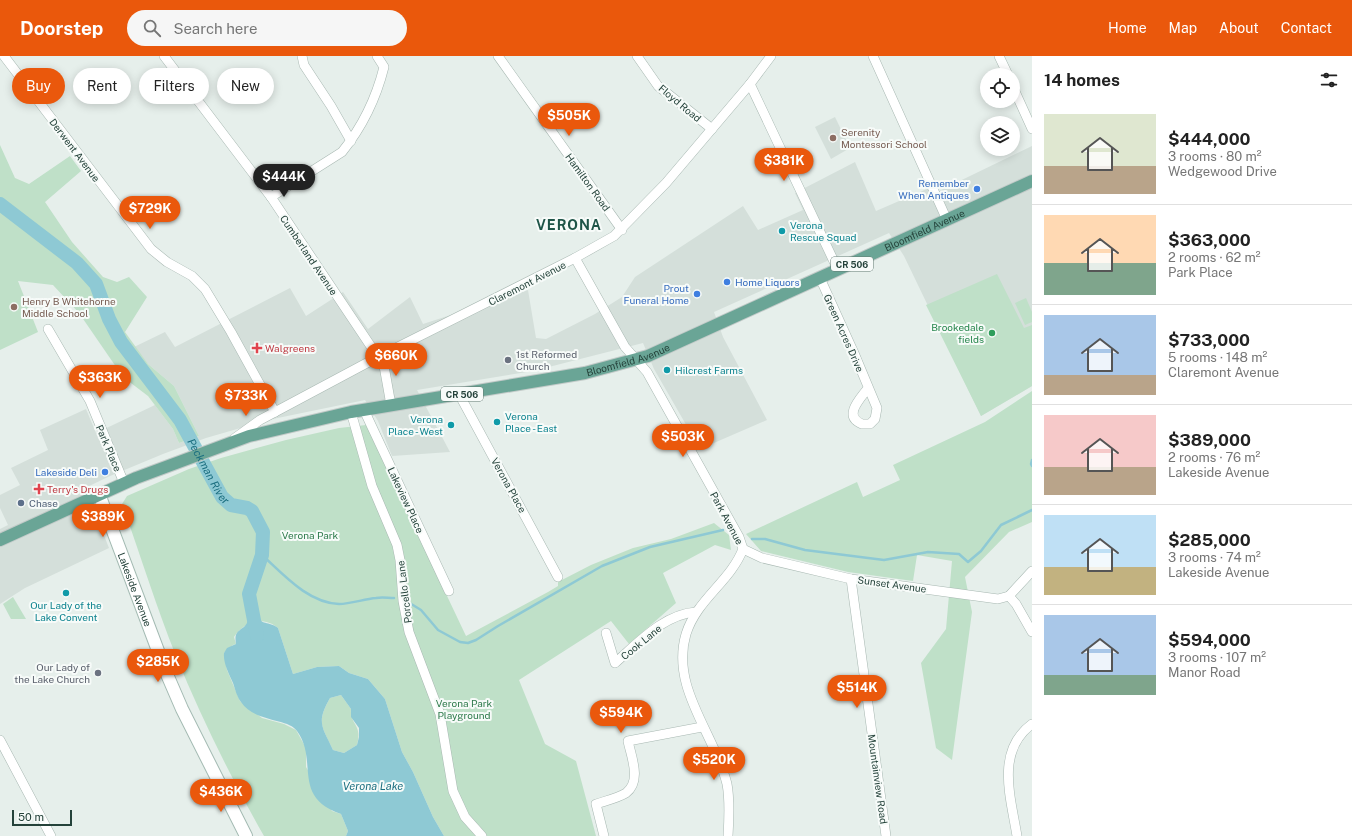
<!DOCTYPE html>
<html lang="en">
<head>
<meta charset="utf-8">
<style>
  :root { --surface:#fff; --page:#f6f6f6; --text:#222; --muted:#767676; --line:#e0e0e0; --accent:#ea580c }
  body { margin:0; font-family:"Public Sans",sans-serif; background:var(--page); color:var(--text); height:100vh; display:flex; flex-direction:column; font-size:15px; white-space:nowrap }
  * { box-sizing:border-box; margin:0 }
  p { font-size:13px; color:var(--muted) }
  .icon { flex:none; width:22px; height:22px; fill:none; stroke:currentColor; stroke-width:2; stroke-linecap:round; stroke-linejoin:round }
  .map { position:relative; flex:1; overflow:hidden }
  .drawer { display:flex; flex-direction:column; background:var(--surface); width:320px }
  .drawer>* { flex:none }
  .banner { position:absolute; left:12px; top:12px; width:380px; height:36px; display:flex; gap:8px }
  .fabs { position:absolute; left:980px; top:12px; display:grid; gap:8px }
  .fabs a { display:grid; place-items:center; width:40px; height:40px; border-radius:50%; background:var(--surface); box-shadow:0 2px 10px #0003; font-size:20px }
  .scale { position:absolute; left:12px; bottom:10px; width:60px; box-sizing:border-box; padding-left:4px; border:2px solid #24423a; border-top:0; font-size:11px; line-height:14px; white-space:nowrap; color:#24423a; -webkit-text-stroke:3px #f7fbf9; paint-order:stroke }
  .price { position:absolute; translate:-50% -34px; padding:0 9px; border-radius:14px; background:var(--accent); color:#fff; font-size:13px; line-height:26px; filter:drop-shadow(0 1px 2px #0008) }
  .price::after { content:''; position:absolute; left:50%; top:24px; width:12px; height:9px; margin-left:-6px; background:inherit; clip-path:polygon(0 0,100% 0,50% 100%) }
  .price.active { background:#222; color:#fff }
  ul { padding:0; list-style:none }
  li { display:flex; align-items:center; gap:12px; height:100px; padding:0 12px }
  li+li { border-top:1px solid var(--line) }
  li span { display:grid; place-items:center; flex:none; width:112px; height:80px; border-radius:0px; color:#555 }
  li>.icon { margin-inline-start:auto }
  span .icon { width:48px; height:48px; fill:#fffc; stroke-width:1 }
  li b { font-size:17px }
  h2 { display:flex; justify-content:space-between; align-items:center; height:48px; padding:0 12px; font-size:17px }
  .tag { padding:0 14px; border-radius:18px; background:var(--surface); box-shadow:0 2px 10px #0003; font-size:14px; line-height:36px }
  .tag.active { background:var(--accent); color:#fff }
  header { display:flex; align-items:center; gap:24px; box-sizing:border-box; height:56px; padding:0 20px; background:var(--accent); color:#fff }
  header strong { font-size:19px }
  nav { display:flex; gap:22px; margin-inline-start:auto; font-size:14px }
  .search { width:280px; height:36px; background:var(--page); display:flex; align-items:center; gap:10px; box-sizing:border-box; padding:0 14px; border-radius:22px; color:var(--muted); font-size:15px }
  main { display:flex; flex:1; min-height:0 }
  .map>svg:first-child { display:block }
  .built { fill:#d4dfda }
  .green { fill:#bfe0c8 }
  .water { fill:#8ec9d4; fill-rule:evenodd }
  .lines { fill:none; stroke-linecap:round; stroke-linejoin:round }
  .stream { stroke:#8ec9d4; stroke-width:2.5 }
  .river { stroke:#8ec9d4; stroke-width:14 }
  .minor-casing { stroke:#a8b8b2; stroke-width:10 }
  .secondary-casing { stroke:#a4bbb3; stroke-width:14 }
  .primary-casing { stroke:#c2cac8; stroke-width:14 }
  .minor { stroke:#fff; stroke-width:9 }
  .secondary { stroke:#fff; stroke-width:12 }
  .primary { stroke:#6aa596; stroke-width:12 }
  .education-dot { fill:#8d6e63; stroke:#f7fbf9; stroke-width:1.5 }
  .shop-dot { fill:#3f7fe0; stroke:#f7fbf9; stroke-width:1.5 }
  .culture-dot { fill:#0f9aa8; stroke:#f7fbf9; stroke-width:1.5 }
  .leisure-dot { fill:#2e9e5b; stroke:#f7fbf9; stroke-width:1.5 }
  .health-dot { fill:#e0444e; stroke:#f7fbf9; stroke-width:1.5 }
  .worship-dot { fill:#6b7280; stroke:#f7fbf9; stroke-width:1.5 }
  .service-dot { fill:#5c6f8a; stroke:#f7fbf9; stroke-width:1.5 }
  .labels { text-anchor:middle; dominant-baseline:central; stroke-width:4; stroke-linejoin:round; paint-order:stroke }
  .shield { fill:#f7fbf9; stroke:#637a73; stroke-width:1 }
  .shield-label { font-size:9px; font-weight:bold; fill:#24423a }
  .street-label { font-size:10px; fill:#24423a; stroke:#f7fbf9 }
  .education-label { font-size:10px; fill:#785e54; stroke:#f7fbf9; text-anchor:start }
  .shop-label { font-size:10px; fill:#366cbe; stroke:#f7fbf9; text-anchor:end }
  .culture-label { font-size:10px; fill:#0d838f; stroke:#f7fbf9; text-anchor:start }
  .leisure-label { font-size:10px; fill:#27864d; stroke:#f7fbf9; text-anchor:end }
  .health-label { font-size:10px; fill:#be3a42; stroke:#f7fbf9; text-anchor:start }
  .worship-label { font-size:10px; fill:#5b616d; stroke:#f7fbf9; text-anchor:start }
  .service-label { font-size:10px; fill:#4e5e75; stroke:#f7fbf9; text-anchor:start }
  .park-label { font-size:10px; fill:#2d7a4b; stroke:#f7fbf9 }
  .water-label { font-size:11px; font-style:italic; fill:#1c6f80; stroke:#f7fbf9 }
  .district-label { font-size:14px; font-weight:bold; letter-spacing:1px; fill:#1f5548; stroke:#f7fbf9 }
</style>
</head>
<body>
<header>
<strong>Doorstep</strong>
<div class="search"><svg class="icon" aria-label="search" viewBox="0 0 24 24"><circle cx="10" cy="10" r="6"/><path d="M15 15l6 6"/></svg>Search here</div>
<nav><a>Home</a><a>Map</a><a>About</a><a>Contact</a></nav>
</header>
<main>
<div class="map">
<svg width="1032" height="780" viewBox="0 0 1032 780">
  <rect width="100%" height="100%" fill="#e6efeb"/>
  <!-- built -->
  <g class="built">
    <polygon points="835,61 850,92 831,103 815,71"/>
    <polygon points="1032,90 1032,330 981,360 904,200 889,177 714,256 723,281 767,364 700,393 654,313 643,287 533,315 417,334 450,396 392,400 378,365 365,344 268,364 206,382 163,398 110,420 85,432 109,492 25,532 0,548 0,473 8,469 0,452 0,439 20,429 11,412 48,394 40,374 86,353 96,377 155,349 173,373 179,387 199,380 174,330 148,308 134,291 165,276 175,291 290,232 306,260 343,236 368,273 410,241 423,268 528,234 536,282 546,283 595,258 622,241 635,221 743,150 758,174 803,154 795,137 855,106 876,155 936,129 939,135"/>
  </g>
  <!-- green -->
  <g class="green">
    <polygon points="0,89 15,122 29,128 70,100 81,115 45,146 72,186 103,221 117,226 129,221 147,241 125,276 148,308 174,330 199,380 179,387 173,373 148,340 123,321 79,257 53,229 18,225 38,276 0,294"/>
    <polygon points="997,218 1024,272 1032,269 1032,330 981,360 926,249"/>
    <polygon points="1026,242 1032,256 1032,266 1025,269 1015,247"/>
    <polygon points="1032,335 1032,466 1009,476 965,521 972,556 952,704 936,692 921,607 946,573 952,505 917,499 913,525 848,516 761,495 746,478 857,426 863,441 900,424 893,409 985,366"/>
    <path d="M366 369 466 580 548 536 558 530V526L591 509 633 492 671 483 714 467 729 479 731 494 715 489 663 517 676 547 629 588 611 565 519 624 545 688 576 705 596 780H444L433 761 413 716 402 696 385 643 368 623 349 617 339 610 317 611 293 618 278 572C263 559 244 566 234 581L236 588 233 589 224 597 227 614 240 645 262 662 284 668 296 674 306 692V711L332 755 341 758 348 775 346 780H264C231 722 201 661 176 600 156 550 140 498 122 448L127 440 189 413 221 402 286 384 339 372Z"/>
    <polygon points="13,541 26,563 11,563 3,548"/>
    <path d="M341 639 351 653C350 669 363 669 357 689L344 697 333 694C322 670 316 667 330 642Z"/>
  </g>
  <!-- water -->
  <path class="water" d="M258 561C261 569 272 566 278 572L293 618 317 611 339 610 349 617 368 623 385 643 402 696 413 716 433 761 444 780H346L348 775 341 758C291 741 319 705 297 675 288 662 255 667 241 646 237 641 235 633 233 627 229 618 223 607 224 597L227 592 236 588C233 571 245 576 248 564ZM341 639 351 653V661L359 672V681L357 689 344 697 333 694C322 670 316 667 330 642Z"/>
  <g class="lines">
    <!-- stream -->
    <g class="stream">
      <polyline points="1032,404 1031,408 1032,410"/>
      <polyline points="752,483 765,483 805,494 884,504 928,496 959,498 968,506 981,495 1001,469 1032,454"/>
      <path d="M262 499C283 518 308 547 339 548 351 548 364 543 376 542 382 541 388 542 394 542"/>
      <polyline points="408,546 421,554 438,574 460,586 468,587 476,584 498,570 602,510 650,491 723,474"/>
    </g>
    <!-- river -->
    <path class="river" id="s1" d="M0 148 77 207 96 228 109 263 121 286 180 364 222 441 231 449 247 452 252 455 263 476 262 499 249 538 257 580"/>
    <!-- minor casing -->
    <g class="minor-casing">
      <g id="minor">
        <polyline points="4,0 151,193 167,206 192,220 205,233 231,276 275,356"/>
        <polyline points="164,0 271,141 378,301 384,310 391,349"/>
        <polyline points="302,0 304,9 331,50 351,85"/>
        <polyline points="498,0 622,174"/>
        <polyline points="637,0 658,30 712,73"/>
        <polyline points="873,0 947,164"/>
        <polyline points="999,0 1008,19"/>
        <polyline points="750,28 838,214"/>
        <polyline points="1013,31 1032,73"/>
        <path d="M271 141 342 96C363 70 376 43 384 11L377 0"/>
        <path d="M575 202 625 291 647 316 739 481 743 493C730 526 697 543 686 578 670 632 715 678 727 728 730 744 729 764 728 780"/>
        <path d="M820 222 854 297 877 352 875 363 870 368H862C842 360 861 342 868 332"/>
        <polyline points="48,273 90,345 124,427"/>
        <polyline points="459,338 558,521"/>
        <polyline points="364,354 449,535"/>
        <polyline points="351,356 372,430 397,489 400,504 403,545 409,576 440,658 453,735 465,761 482,780"/>
        <polyline points="235,382 260,364 378,301 575,202 614,180 666,127 750,28 771,0"/>
        <polyline points="743,493 762,502 851,523 998,543 1009,540 1032,515"/>
        <polyline points="851,523 886,780"/>
        <polyline points="1009,540 1016,548 1032,576"/>
        <path d="M606 577 615 607C638 587 664 558 696 556"/>
        <polyline points="0,684 51,780"/>
        <path d="M604 780 596 748C605 745 618 742 626 737 642 725 631 700 628 685L702 671"/>
        <path d="M1017 780C1011 742 995 695 1032 668"/>
      </g>
    </g>
    <!-- secondary casing -->
    <g class="secondary-casing">
      <g id="secondary">
        <path id="s2" d="M99 438 166 616 182 653 246 780"/>
      </g>
    </g>
    <!-- primary casing -->
    <g class="primary-casing">
      <g id="primary">
        <path id="s3" d="M0 484 136 422 249 380 351 356 585 317 648 300 1032 125"/>
      </g>
    </g>
    <!-- minor -->
    <use href="#minor" class="minor"/>
    <!-- secondary -->
    <use href="#secondary" class="secondary"/>
    <!-- primary -->
    <use href="#primary" class="primary"/>
  </g>
  <!-- markers -->
  <g class="education-dot">
    <circle cx="833" cy="82" r="4"/>
    <circle cx="14" cy="251" r="4"/>
  </g>
  <g class="shop-dot">
    <circle cx="977" cy="133" r="4"/>
    <circle cx="727" cy="226" r="4"/>
    <circle cx="697" cy="238" r="4"/>
    <circle cx="105" cy="416" r="4"/>
  </g>
  <g class="culture-dot">
    <circle cx="782" cy="175" r="4"/>
    <circle cx="667" cy="314" r="4"/>
    <circle cx="497" cy="366" r="4"/>
    <circle cx="451" cy="369" r="4"/>
    <circle cx="66" cy="537" r="4"/>
  </g>
  <circle class="leisure-dot" cx="992" cy="277" r="4"/>
  <g class="health-dot">
    <path d="M255 286h4v4h4v4h-4v4h-4v-4h-4v-4h4z"/>
    <path d="M37 427h4v4h4v4h-4v4h-4v-4h-4v-4h4z"/>
  </g>
  <g class="worship-dot">
    <circle cx="508" cy="304" r="4"/>
    <circle cx="98" cy="617" r="4"/>
  </g>
  <circle class="service-dot" cx="21" cy="447" r="4"/>
  <g class="labels">
    <!-- shield labels -->
    <g class="shield">
      <rect x="831" y="201" width="42" height="14" rx="3"/>
      <rect x="441" y="331" width="42" height="14" rx="3"/>
    </g>
    <g class="shield-label">
      <text x="852" y="208">CR 506</text>
      <text x="462" y="338">CR 506</text>
    </g>
    <!-- street labels -->
    <g class="street-label">
      <text transform="translate(680 47) rotate(40)">Floyd Road</text>
      <text transform="translate(75 94) rotate(53)">Derwent Avenue</text>
      <text transform="translate(588 126) rotate(54)">Hamilton Road</text>
      <text stroke="none"><textPath href="#s3" startOffset="981">Bloomfield Avenue</textPath></text>
      <text transform="translate(309 199) rotate(56)">Cumberland Avenue</text>
      <text transform="translate(527 227) rotate(-27)">Claremont Avenue</text>
      <text transform="translate(844 277) rotate(66)">Green Acres Drive</text>
      <text stroke="none"><textPath href="#s3" startOffset="657">Bloomfield Avenue</textPath></text>
      <text transform="translate(109 392) rotate(67)">Park Place</text>
      <text transform="translate(509 429) rotate(61)">Verona Place</text>
      <text transform="translate(406 444) rotate(65)">Lakeview Place</text>
      <text transform="translate(727 462) rotate(62)">Park Avenue</text>
      <text transform="translate(892 528) rotate(8)">Sunset Avenue</text>
      <text stroke="none"><textPath href="#s2" startOffset="102">Lakeside Avenue</textPath></text>
      <text transform="translate(404 536) rotate(-97)">Porcello Lane</text>
      <text transform="translate(641 586) rotate(-39)">Cook Lane</text>
      <text transform="translate(878 723) rotate(82)">Mountainview Road</text>
    </g>
    <!-- education labels -->
    <g class="education-label">
      <text x="841" y="76">Serenity<tspan x="841" dy="12">Montessori School</tspan></text>
      <text x="22" y="245">Henry B Whitehorne<tspan x="22" dy="12">Middle School</tspan></text>
    </g>
    <!-- shop labels -->
    <g class="shop-label">
      <text x="969" y="127">Remember<tspan x="969" dy="12">When Antiques</tspan></text>
      <text x="735" y="226" text-anchor="start">Home Liquors</text>
      <text x="689" y="232">Prout<tspan x="689" dy="12">Funeral Home</tspan></text>
      <text x="97" y="416">Lakeside Deli</text>
    </g>
    <!-- culture labels -->
    <g class="culture-label">
      <text x="790" y="169">Verona<tspan x="790" dy="12">Rescue Squad</tspan></text>
      <text x="675" y="314">Hilcrest Farms</text>
      <text x="505" y="360">Verona<tspan x="505" dy="12">Place - East</tspan></text>
      <text x="443" y="363" text-anchor="end">Verona<tspan x="443" dy="12">Place - West</tspan></text>
      <text x="66" y="549" text-anchor="middle">Our Lady of the<tspan x="66" dy="12">Lake Convent</tspan></text>
    </g>
    <!-- leisure labels -->
    <g class="leisure-label">
      <text x="984" y="271">Brookedale<tspan x="984" dy="12">fields</tspan></text>
    </g>
    <!-- health labels -->
    <g class="health-label">
      <text x="265" y="292">Walgreens</text>
      <text x="47" y="433">Terry's Drugs</text>
    </g>
    <!-- worship labels -->
    <g class="worship-label">
      <text x="516" y="298">1st Reformed<tspan x="516" dy="12">Church</tspan></text>
      <text x="90" y="611" text-anchor="end">Our Lady of<tspan x="90" dy="12">the Lake Church</tspan></text>
    </g>
    <!-- service labels -->
    <g class="service-label">
      <text x="29" y="447">Chase</text>
    </g>
    <!-- park labels -->
    <g class="park-label">
      <text x="310" y="479">Verona Park</text>
      <text x="464" y="647">Verona Park<tspan x="464" dy="12">Playground</tspan></text>
    </g>
    <!-- water labels -->
    <g class="water-label">
      <text stroke="none"><textPath href="#s1" startOffset="345">Peckman River</textPath></text>
      <text x="373" y="730">Verona Lake</text>
    </g>
    <!-- district labels -->
    <g class="district-label">
      <text x="569" y="169">VERONA</text>
    </g>
  </g>
</svg>
<div class="fabs">
<a><svg class="icon" aria-label="locate" viewBox="0 0 24 24"><circle cx="12" cy="12" r="6"/><path d="M12 2v4M12 18v4M2 12h4M18 12h4"/></svg></a>
<a><svg class="icon" aria-label="layers" viewBox="0 0 24 24"><path d="M12 4l9 5-9 5-9-5zM3 14l9 5 9-5"/></svg></a>
</div>
<div class="scale">50 m</div>
<b class="price" style="left:569px;top:81px">$505K</b>
<b class="price" style="left:784px;top:126px">$381K</b>
<b class="price active" style="left:284px;top:142px">$444K</b>
<b class="price" style="left:150px;top:174px">$729K</b>
<b class="price" style="left:396px;top:321px">$660K</b>
<b class="price" style="left:100px;top:343px">$363K</b>
<b class="price" style="left:246px;top:361px">$733K</b>
<b class="price" style="left:683px;top:402px">$503K</b>
<b class="price" style="left:103px;top:482px">$389K</b>
<b class="price" style="left:158px;top:627px">$285K</b>
<b class="price" style="left:857px;top:653px">$514K</b>
<b class="price" style="left:621px;top:678px">$594K</b>
<b class="price" style="left:714px;top:725px">$520K</b>
<b class="price" style="left:221px;top:757px">$436K</b>
<div class="banner">
<a class="tag active">Buy</a>
<a class="tag">Rent</a>
<a class="tag">Filters</a>
<a class="tag">New</a>
</div>
</div>
<section class="drawer">
<h2>14 homes<svg class="icon" aria-label="filters" viewBox="0 0 24 24"><path d="M4 7h16M4 17h16"/><circle cx="9" cy="7" r="2"/><circle cx="15" cy="17" r="2"/></svg></h2>
<ul>
<li><span style="background:linear-gradient(#dfe7d0 65%,#b9a48a 0)"><svg class="icon" aria-label="home" viewBox="0 0 24 24"><path d="M3 11l9-7 9 7M6 9v11h12V9"/></svg></span><div><b>$444,000</b><p>3 rooms · 80 m²</p><p>Wedgewood Drive</p></div></li>
<li><span style="background:linear-gradient(#ffd9b3 60%,#7fa58c 0)"><svg class="icon" aria-label="home" viewBox="0 0 24 24"><path d="M3 11l9-7 9 7M6 9v11h12V9"/></svg></span><div><b>$363,000</b><p>2 rooms · 62 m²</p><p>Park Place</p></div></li>
<li><span style="background:linear-gradient(#a9c7e8 75%,#b9a48a 0)"><svg class="icon" aria-label="home" viewBox="0 0 24 24"><path d="M3 11l9-7 9 7M6 9v11h12V9"/></svg></span><div><b>$733,000</b><p>5 rooms · 148 m²</p><p>Claremont Avenue</p></div></li>
<li><span style="background:linear-gradient(#f6c9c9 65%,#b9a48a 0)"><svg class="icon" aria-label="home" viewBox="0 0 24 24"><path d="M3 11l9-7 9 7M6 9v11h12V9"/></svg></span><div><b>$389,000</b><p>2 rooms · 76 m²</p><p>Lakeside Avenue</p></div></li>
<li><span style="background:linear-gradient(#bfe0f5 65%,#c2b280 0)"><svg class="icon" aria-label="home" viewBox="0 0 24 24"><path d="M3 11l9-7 9 7M6 9v11h12V9"/></svg></span><div><b>$285,000</b><p>3 rooms · 74 m²</p><p>Lakeside Avenue</p></div></li>
<li><span style="background:linear-gradient(#a9c7e8 75%,#7fa58c 0)"><svg class="icon" aria-label="home" viewBox="0 0 24 24"><path d="M3 11l9-7 9 7M6 9v11h12V9"/></svg></span><div><b>$594,000</b><p>3 rooms · 107 m²</p><p>Manor Road</p></div></li>
</ul>
</section>
</main>
</body>
</html>
